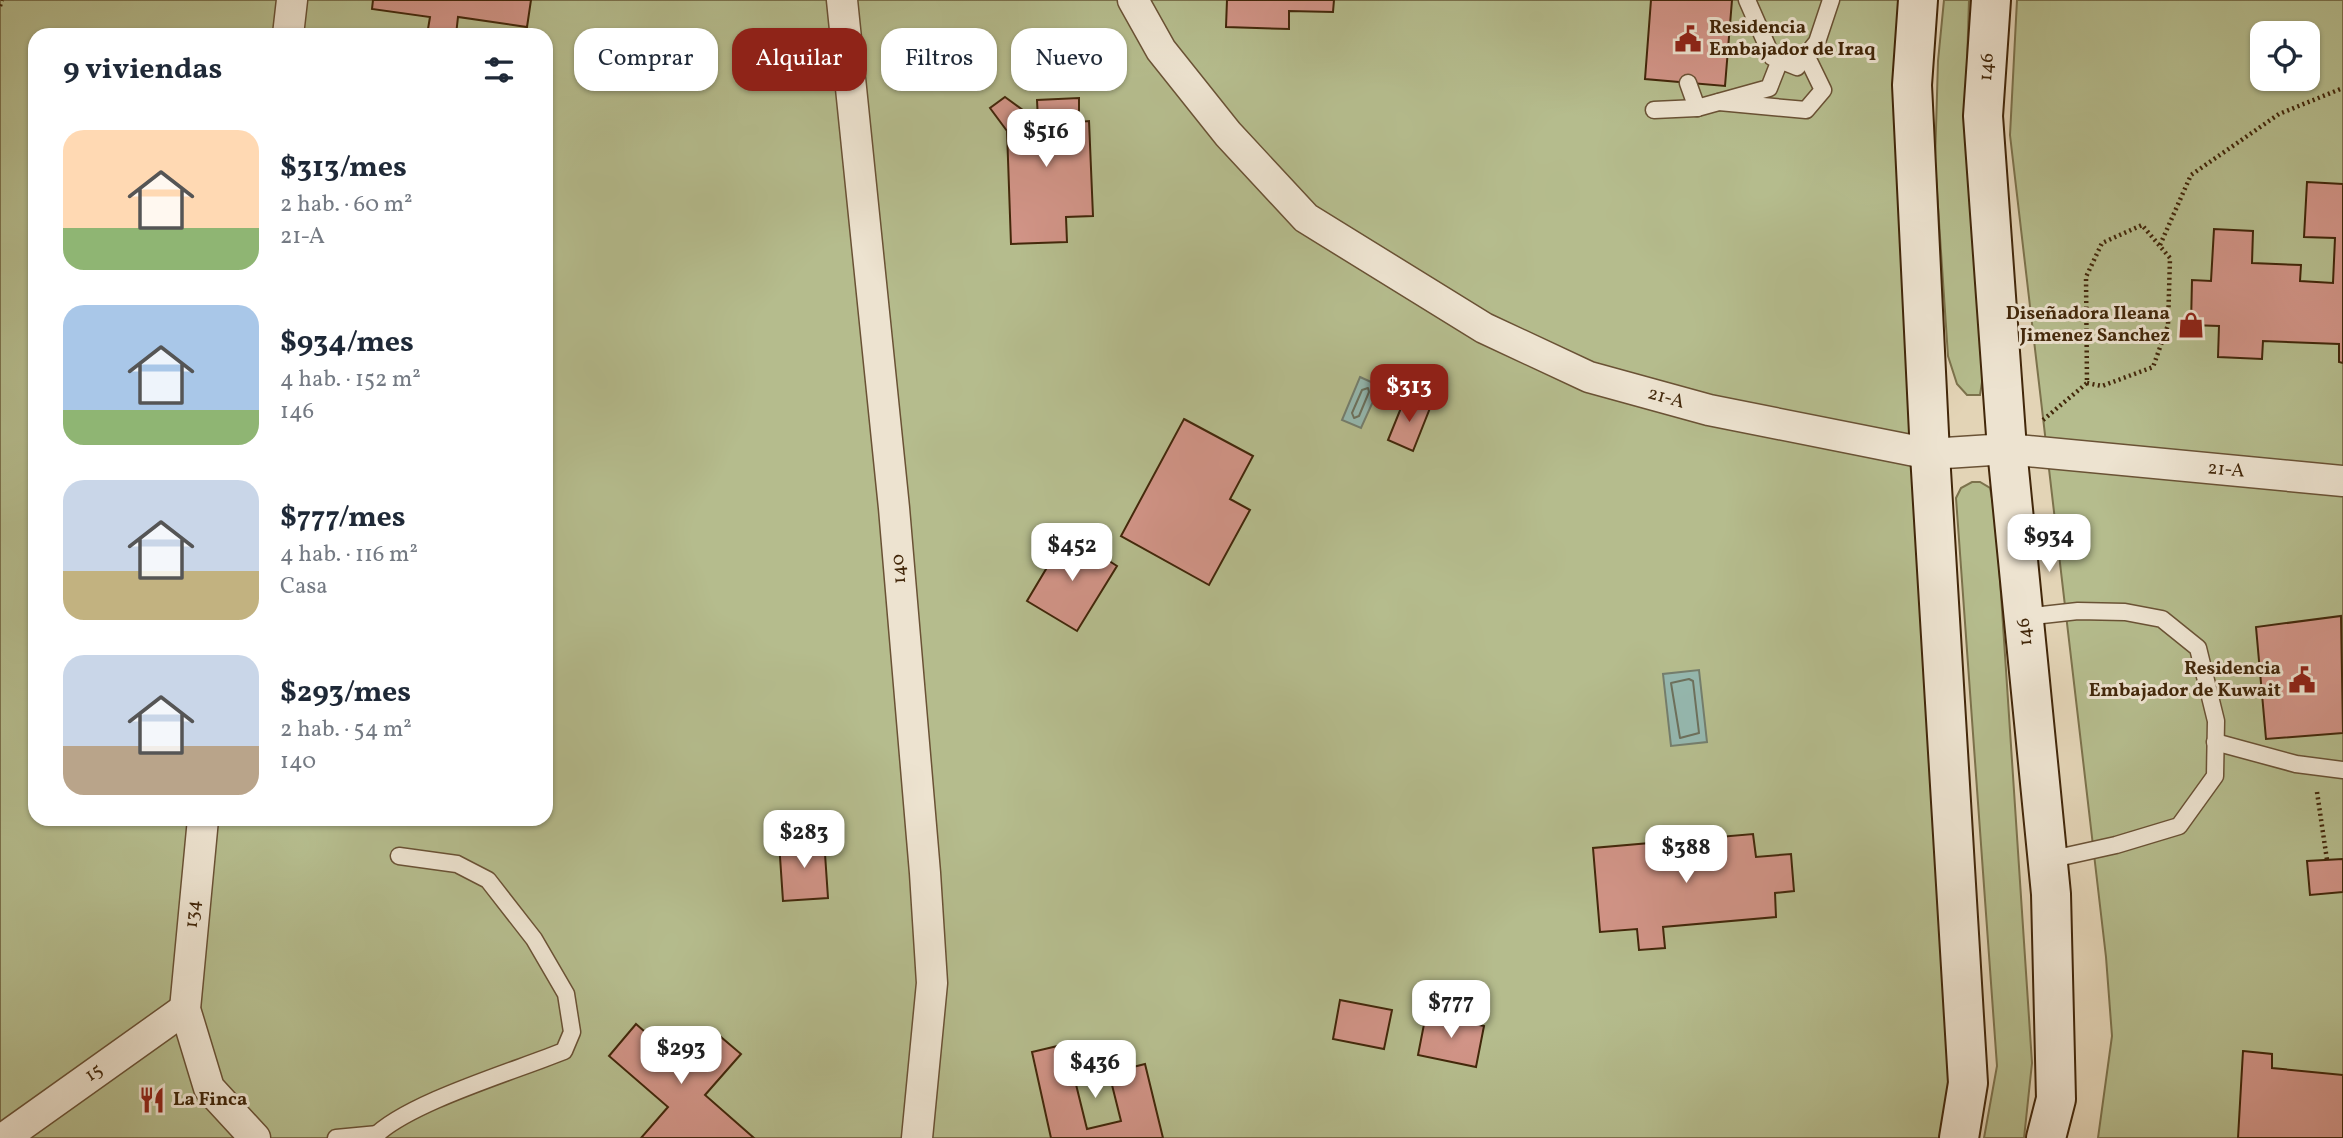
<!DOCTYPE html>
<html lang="es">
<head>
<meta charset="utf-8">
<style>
  :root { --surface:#fff; --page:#f2f2f3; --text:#1f2937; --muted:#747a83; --accent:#8f2418 }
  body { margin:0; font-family:Vollkorn,serif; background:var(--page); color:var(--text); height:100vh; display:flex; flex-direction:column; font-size:26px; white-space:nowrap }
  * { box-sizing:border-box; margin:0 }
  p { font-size:23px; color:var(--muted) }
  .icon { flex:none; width:38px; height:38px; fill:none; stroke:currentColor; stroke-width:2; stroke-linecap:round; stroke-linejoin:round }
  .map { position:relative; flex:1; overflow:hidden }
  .side { position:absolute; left:28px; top:28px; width:525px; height:798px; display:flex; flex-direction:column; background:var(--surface); border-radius:21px; box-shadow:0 2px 5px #0004 }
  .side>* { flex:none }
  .top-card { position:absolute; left:574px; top:28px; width:665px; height:63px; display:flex; gap:14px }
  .tools { position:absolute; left:2250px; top:21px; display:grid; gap:14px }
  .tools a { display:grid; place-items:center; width:70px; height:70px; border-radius:14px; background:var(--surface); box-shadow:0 2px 5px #0004; font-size:35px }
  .price { position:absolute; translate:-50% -60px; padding:0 16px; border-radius:14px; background:#fff; color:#222; font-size:23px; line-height:46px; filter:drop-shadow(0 2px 4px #0008) }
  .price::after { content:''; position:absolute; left:50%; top:42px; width:21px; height:16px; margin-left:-10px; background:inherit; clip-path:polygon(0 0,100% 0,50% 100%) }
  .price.selected { background:var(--accent); color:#fff }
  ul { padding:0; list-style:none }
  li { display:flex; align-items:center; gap:21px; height:175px; padding:0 35px }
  li span { display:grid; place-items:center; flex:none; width:196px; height:140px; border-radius:21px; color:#555 }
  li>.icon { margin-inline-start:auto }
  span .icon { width:84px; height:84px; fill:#fffc; stroke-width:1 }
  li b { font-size:30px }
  h2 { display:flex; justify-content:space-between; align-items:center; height:84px; padding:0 35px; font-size:30px }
  .chip { padding:0 24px; border-radius:21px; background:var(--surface); box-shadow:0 2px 5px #0004; font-size:24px; line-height:63px }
  .chip.selected { background:var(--accent); color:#fff }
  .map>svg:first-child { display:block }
  .green { fill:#b5bc8d; stroke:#7c724c; stroke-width:2; fill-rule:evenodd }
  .water { fill:#95b8af; stroke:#747e6d; stroke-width:2 }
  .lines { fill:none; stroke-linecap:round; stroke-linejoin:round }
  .shore { stroke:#6c705c; stroke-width:2 }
  .building { fill:#d19487; stroke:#42270a; stroke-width:2 }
  .service-casing { stroke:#6a5235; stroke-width:19 }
  .minor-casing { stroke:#6a5235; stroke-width:33 }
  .secondary-casing { stroke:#42270a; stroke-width:42 }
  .path { stroke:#42270a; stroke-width:4.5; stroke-dasharray:2 3.5; stroke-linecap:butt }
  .service { stroke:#ede3d0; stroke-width:16 }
  .minor { stroke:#ede3d0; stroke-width:30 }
  .secondary { stroke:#ede3d0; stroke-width:38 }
  .labels { text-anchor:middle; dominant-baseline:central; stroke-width:6; stroke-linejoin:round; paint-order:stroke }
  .poi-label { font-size:19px; font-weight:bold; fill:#42270a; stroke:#ede3d0; text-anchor:start }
  .street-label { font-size:19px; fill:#42270a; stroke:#ede3d0 }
</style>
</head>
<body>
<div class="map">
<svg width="2343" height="1138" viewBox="0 0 2343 1138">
  <rect width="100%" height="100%" fill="#e3d4b6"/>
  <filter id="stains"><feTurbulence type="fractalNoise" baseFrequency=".00286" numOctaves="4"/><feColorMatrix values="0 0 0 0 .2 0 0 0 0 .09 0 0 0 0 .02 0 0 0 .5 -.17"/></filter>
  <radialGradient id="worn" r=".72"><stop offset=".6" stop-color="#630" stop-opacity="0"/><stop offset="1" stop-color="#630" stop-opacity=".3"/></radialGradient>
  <!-- green -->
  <g class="green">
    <path d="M0 0H1918L1959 1138H0ZM35 35H546V819H35Z"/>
    <polygon points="1944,0 1969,0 1965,131 1983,376 1980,395 1967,395 1957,384 1948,356 1935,162 1938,61"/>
    <path d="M2017 0H2343V1138H2098L2112 1036 2106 957 2010 135ZM2263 33H2308V79H2263Z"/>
    <polygon points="1972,482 1980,482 1990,488 1996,519 2032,1063 2024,1138 1984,1138 1997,1066 1956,498 1961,488"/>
  </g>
  <!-- water -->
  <g class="water">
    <polygon points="1360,377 1380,386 1361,428 1342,420"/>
    <polygon points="1699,670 1707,742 1671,746 1663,674"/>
  </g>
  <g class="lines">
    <!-- shore -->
    <g class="shore">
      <polygon points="1368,388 1369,392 1359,416 1354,418 1352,413 1362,390"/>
      <polygon points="1689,679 1693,681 1699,733 1680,738 1671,683"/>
    </g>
  </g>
  <!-- building -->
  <g class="building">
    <polygon points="373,0 531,0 527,27 458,17 456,35 427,35 430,17 372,9"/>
    <polygon points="1227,0 1334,0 1333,12 1289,11 1289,29 1226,27"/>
    <polygon points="1651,0 1732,0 1725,86 1645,79"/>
    <polygon points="1005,97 1038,121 1037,100 1079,98 1079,122 1089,121 1093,216 1066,217 1067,242 1011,244 1007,131 990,108"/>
    <polygon points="2307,182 2343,184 2343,363 2339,362 2339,344 2263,341 2262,359 2218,357 2219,326 2191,325 2192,280 2211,281 2214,229 2253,231 2252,263 2301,265 2300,281 2333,283 2335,238 2304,237"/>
    <polygon points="1405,398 1430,408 1413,451 1388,440"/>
    <polygon points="1184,419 1253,456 1230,499 1250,510 1209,585 1121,536"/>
    <polygon points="1067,534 1117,566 1077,631 1027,601"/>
    <polygon points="2341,616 2343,733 2266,739 2256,627"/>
    <polygon points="1753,834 1756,857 1791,854 1794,891 1775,893 1776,917 1663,927 1665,948 1639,950 1637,929 1600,932 1593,848"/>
    <polygon points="824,839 828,898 783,901 779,842"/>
    <polygon points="2343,859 2343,892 2310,895 2307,861"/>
    <polygon points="1340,1000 1392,1010 1384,1049 1333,1039"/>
    <polygon points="1426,1014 1484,1026 1476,1067 1418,1055"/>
    <polygon points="636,1024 685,1067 715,1032 741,1054 705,1095 754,1138 641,1138 668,1107 609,1056"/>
    <polygon points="1066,1044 1087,1129 1121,1121 1109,1073 1145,1064 1163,1138 1051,1138 1032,1052"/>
    <polygon points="2243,1051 2272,1054 2272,1068 2343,1075 2343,1138 2238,1138"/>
  </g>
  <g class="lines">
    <!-- service casing -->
    <g class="service-casing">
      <g id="service">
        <polyline points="1747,0 1772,57 1797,67 1817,42 1831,0"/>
        <polyline points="1688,83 1697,108 1769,88 1780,60"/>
        <polyline points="1719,102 1806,110 1823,90 1806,55"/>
        <polyline points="1654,110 1697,108"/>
        <polyline points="2024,617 2078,611 2125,612 2162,619 2198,648 2216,721 2215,776 2179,826 2116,845 2048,860"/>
        <polyline points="2215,742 2296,764 2343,770"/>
        <polyline points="336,1138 378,1134"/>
        <path d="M373 1138C406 1103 515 1071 564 1051L572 1032 566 994 534 939 488 880 457 864 399 856"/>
      </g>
    </g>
    <!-- minor casing -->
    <g class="minor-casing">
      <g id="minor">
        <polyline points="842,0 894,508 925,873 932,983 917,1138"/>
        <polyline points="1133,0 1161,50 1228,134 1306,218 1484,328 1589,377 1709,410 1930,454 2007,449 2343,481"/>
        <polyline points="288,35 292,0"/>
        <polyline points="203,819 185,1009 209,1088 255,1138"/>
        <polyline points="4,1138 185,1009"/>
      </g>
    </g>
    <!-- secondary casing -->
    <g class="secondary-casing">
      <g id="secondary">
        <polyline points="1918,0 1912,85 1930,454 1968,1083 1959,1138"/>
        <polyline points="1991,0 1983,116 2007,449 2051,894 2056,1099 2046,1138"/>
      </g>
    </g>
    <!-- path -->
    <g class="path">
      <polyline points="0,6 2,0"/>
      <polyline points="2160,245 2191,175 2279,114 2343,88"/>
      <polyline points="2043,420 2087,383 2086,277 2102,243 2142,225 2170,258 2168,325 2153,367 2102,386 2087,383"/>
      <polyline points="2317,792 2327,860"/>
    </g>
    <!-- service -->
    <use href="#service" class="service"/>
    <!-- minor -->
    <use href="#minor" class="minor"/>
    <!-- secondary -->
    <use href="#secondary" class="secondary"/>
  </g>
  <!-- icons -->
  <defs>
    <g id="civic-bare" transform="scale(2.1)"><path d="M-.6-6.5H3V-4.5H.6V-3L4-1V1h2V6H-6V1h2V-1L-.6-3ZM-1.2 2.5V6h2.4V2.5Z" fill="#8f2418" stroke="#ede3d0" stroke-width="2.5" paint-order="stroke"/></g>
    <g id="shop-bare" transform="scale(2.1)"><path d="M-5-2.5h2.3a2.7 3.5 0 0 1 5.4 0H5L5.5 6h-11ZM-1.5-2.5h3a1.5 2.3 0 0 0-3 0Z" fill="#8f2418" stroke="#ede3d0" stroke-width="2.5" paint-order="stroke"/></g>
    <g id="restaurant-bare" transform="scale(2.1)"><path d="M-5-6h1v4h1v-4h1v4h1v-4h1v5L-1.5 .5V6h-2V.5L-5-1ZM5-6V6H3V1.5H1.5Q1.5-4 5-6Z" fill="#8f2418" stroke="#ede3d0" stroke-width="2.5" paint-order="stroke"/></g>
  </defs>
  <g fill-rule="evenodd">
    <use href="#civic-bare" x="1688" y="39"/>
    <use href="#shop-bare" x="2191" y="325"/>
    <use href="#civic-bare" x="2302" y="680"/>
    <use href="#restaurant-bare" x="152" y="1100"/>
  </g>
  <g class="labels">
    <!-- poi labels -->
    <g class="poi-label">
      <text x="1709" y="28">Residencia<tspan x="1709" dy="22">Embajador de Iraq</tspan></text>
      <text x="2170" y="314" text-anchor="end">Diseñadora Ileana<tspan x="2170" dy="22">Jimenez Sanchez</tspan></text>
      <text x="2281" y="669" text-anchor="end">Residencia<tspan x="2281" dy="22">Embajador de Kuwait</tspan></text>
      <text x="173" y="1100">La Finca</text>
    </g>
    <!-- street labels -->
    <g class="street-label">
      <text transform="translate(1987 67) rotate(-86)">146</text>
      <text transform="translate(1666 398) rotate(16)">21-A</text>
      <text transform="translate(2226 470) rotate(5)">21-A</text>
      <text transform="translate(899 569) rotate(-95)">140</text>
      <text transform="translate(2025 632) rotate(-96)">146</text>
      <text transform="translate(193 914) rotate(-84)">134</text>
      <text transform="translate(94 1073) rotate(-35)">15</text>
    </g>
  </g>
  <rect width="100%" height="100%" filter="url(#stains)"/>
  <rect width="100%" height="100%" fill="url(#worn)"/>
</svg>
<div class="tools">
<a><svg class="icon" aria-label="locate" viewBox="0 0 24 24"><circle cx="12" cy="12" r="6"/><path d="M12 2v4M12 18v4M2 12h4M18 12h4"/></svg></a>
</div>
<b class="price" style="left:1046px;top:169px">$516</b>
<b class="price selected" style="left:1409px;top:424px">$313</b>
<b class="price" style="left:2049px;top:574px">$934</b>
<b class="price" style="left:1072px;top:583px">$452</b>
<b class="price" style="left:804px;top:870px">$283</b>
<b class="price" style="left:1686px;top:885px">$388</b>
<b class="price" style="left:1451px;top:1040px">$777</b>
<b class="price" style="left:681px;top:1086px">$293</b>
<b class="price" style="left:1095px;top:1100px">$436</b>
<div class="top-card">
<a class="chip">Comprar</a>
<a class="chip selected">Alquilar</a>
<a class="chip">Filtros</a>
<a class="chip">Nuevo</a>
</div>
<section class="side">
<h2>9 viviendas<svg class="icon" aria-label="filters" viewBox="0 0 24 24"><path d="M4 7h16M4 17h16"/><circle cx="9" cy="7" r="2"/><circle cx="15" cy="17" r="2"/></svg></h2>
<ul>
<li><span style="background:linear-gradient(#ffd9b3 70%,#8fb573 0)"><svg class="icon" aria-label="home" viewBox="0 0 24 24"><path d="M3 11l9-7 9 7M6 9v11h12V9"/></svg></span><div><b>$313/mes</b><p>2 hab. · 60 m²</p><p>21-A</p></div></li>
<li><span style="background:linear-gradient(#a9c7e8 75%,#8fb573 0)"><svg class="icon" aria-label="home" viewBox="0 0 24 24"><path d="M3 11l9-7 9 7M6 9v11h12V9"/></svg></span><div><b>$934/mes</b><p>4 hab. · 152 m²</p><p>146</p></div></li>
<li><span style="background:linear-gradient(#c9d6e8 65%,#c2b280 0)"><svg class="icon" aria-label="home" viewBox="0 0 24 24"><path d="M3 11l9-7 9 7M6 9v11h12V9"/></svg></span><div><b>$777/mes</b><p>4 hab. · 116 m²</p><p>Casa</p></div></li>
<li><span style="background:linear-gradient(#c9d6e8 65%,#b9a48a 0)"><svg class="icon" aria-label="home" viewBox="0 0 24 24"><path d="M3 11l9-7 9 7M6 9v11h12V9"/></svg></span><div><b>$293/mes</b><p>2 hab. · 54 m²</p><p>140</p></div></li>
</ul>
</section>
</div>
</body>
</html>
